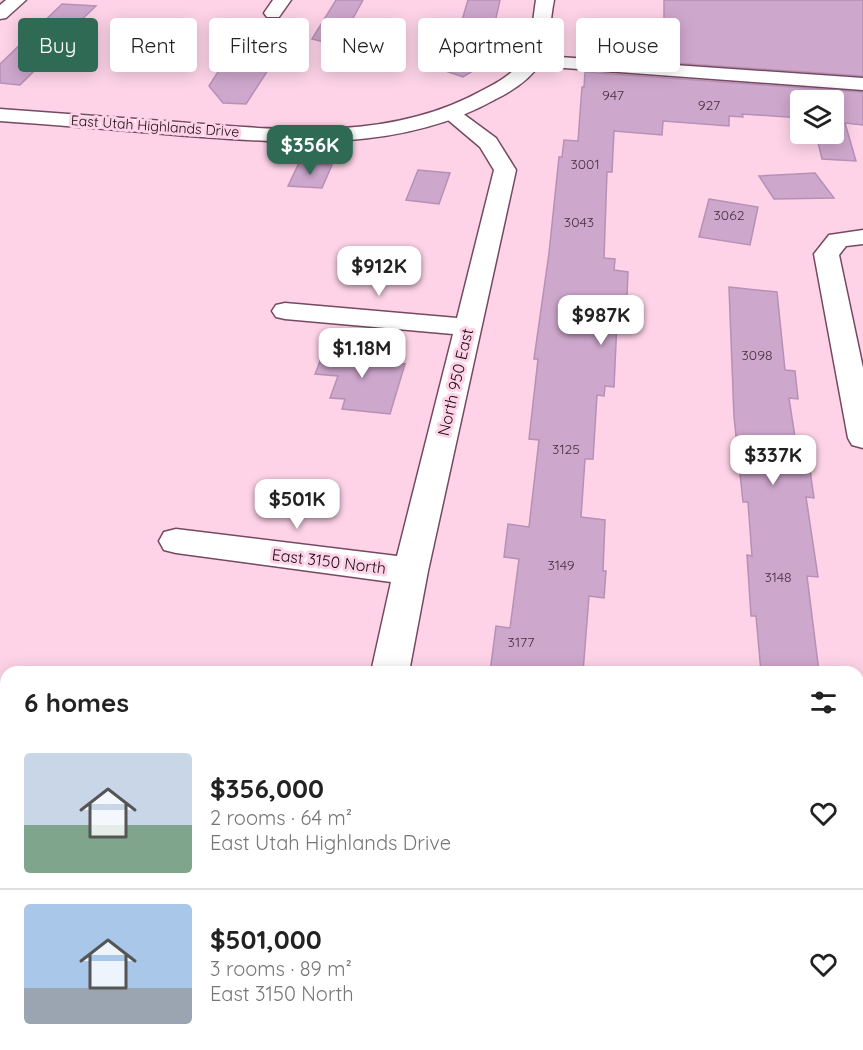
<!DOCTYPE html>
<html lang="en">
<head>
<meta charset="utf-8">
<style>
  :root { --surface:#fff; --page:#f2f2f2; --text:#222; --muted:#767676; --line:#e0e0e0; --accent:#2f6a55 }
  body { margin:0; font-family:Quicksand,sans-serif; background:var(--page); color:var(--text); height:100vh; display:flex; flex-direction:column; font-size:22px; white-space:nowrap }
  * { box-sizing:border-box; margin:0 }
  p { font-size:20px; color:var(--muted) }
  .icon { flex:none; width:33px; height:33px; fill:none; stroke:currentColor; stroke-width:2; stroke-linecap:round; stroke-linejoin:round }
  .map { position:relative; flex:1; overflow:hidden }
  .panel { position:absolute; left:0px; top:666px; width:864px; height:384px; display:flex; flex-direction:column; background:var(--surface); border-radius:18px 18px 0 0; box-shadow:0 3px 15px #0003 }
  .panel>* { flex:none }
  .banner { position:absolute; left:18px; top:18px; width:828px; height:54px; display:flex; gap:12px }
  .controls { position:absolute; left:790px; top:90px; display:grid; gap:12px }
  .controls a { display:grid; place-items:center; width:54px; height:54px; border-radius:6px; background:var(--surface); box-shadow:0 3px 15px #0003; font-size:30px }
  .price { position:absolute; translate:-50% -51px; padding:0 14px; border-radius:12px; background:#fff; color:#222; font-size:20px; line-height:39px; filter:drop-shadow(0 2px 3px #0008) }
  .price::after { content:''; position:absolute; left:50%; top:36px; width:18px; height:14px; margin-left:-9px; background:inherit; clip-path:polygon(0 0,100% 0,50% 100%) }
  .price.selected { background:var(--accent); color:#fff }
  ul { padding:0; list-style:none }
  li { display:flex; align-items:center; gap:18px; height:150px; padding:0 24px }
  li+li { border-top:2px solid var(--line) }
  li span { display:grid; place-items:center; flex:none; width:168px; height:120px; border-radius:6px; color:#555 }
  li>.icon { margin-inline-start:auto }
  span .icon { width:72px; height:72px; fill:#fffc; stroke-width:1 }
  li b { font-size:26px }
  h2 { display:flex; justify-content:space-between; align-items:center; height:72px; padding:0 24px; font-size:26px }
  .chip { padding:0 21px; border-radius:6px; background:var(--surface); box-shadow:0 3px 15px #0003; font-size:21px; line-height:54px }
  .chip.selected { background:var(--accent); color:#fff }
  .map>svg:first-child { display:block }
  .built { fill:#fcc0df }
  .building { fill:#cea7cd; stroke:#b690b5; stroke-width:1.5 }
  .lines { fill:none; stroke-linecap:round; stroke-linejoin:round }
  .service-casing { stroke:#754960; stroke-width:4 }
  .minor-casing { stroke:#754960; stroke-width:3 }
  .tertiary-casing { stroke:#754960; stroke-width:3 }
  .service { fill:#fff; fill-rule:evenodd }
  .minor { fill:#fff; fill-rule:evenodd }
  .tertiary { fill:#fff; fill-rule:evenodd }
  .labels { text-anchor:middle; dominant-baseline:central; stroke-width:6; stroke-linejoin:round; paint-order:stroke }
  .number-label { font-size:14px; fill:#452f3f }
  .far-street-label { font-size:14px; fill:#170710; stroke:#fed3e8 }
  .street-label { font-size:16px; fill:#170710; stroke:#fed3e8 }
</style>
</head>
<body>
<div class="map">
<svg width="863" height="1050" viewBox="0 0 863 1050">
  <rect width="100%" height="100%" fill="#fed3e8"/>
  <!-- built -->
  <polygon class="built" points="0,787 6,788 6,902 0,916"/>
  <!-- building -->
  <g class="building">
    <polygon points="336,0 363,0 351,22 373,27 341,46 312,39"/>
    <polygon points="468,0 500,0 486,63 463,77 431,66 452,54"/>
    <polygon points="664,0 863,0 863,76 587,57 590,33 664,38"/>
    <polygon points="62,4 96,6 55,45 61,44 20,85 0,83 0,64"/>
    <polygon points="238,41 285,44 246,104 223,103 209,86"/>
    <polygon points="585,72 863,92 863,125 845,123 856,161 822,159 816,134 834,134 834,100 801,100 801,118 742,114 743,117 729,116 729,126 663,121 662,135 614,131 612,172 607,172 604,258 615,259 614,270 628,272 626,321 617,321 614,387 605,386 604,396 597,395 593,459 585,459 581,517 605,520 603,571 606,571 604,598 589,596 583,672 490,672 496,626 510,628 519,559 504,557 508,524 529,527 539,440 529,439 538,359 534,359 549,253 559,157 562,157 564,140 578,141 582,87 584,87"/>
    <polygon points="299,163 332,165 322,188 288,186"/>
    <polygon points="418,170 450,173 439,204 406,200"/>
    <polygon points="815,173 834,198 774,199 759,176"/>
    <polygon points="709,199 758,207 750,245 699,237"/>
    <polygon points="729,287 777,292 785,370 795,371 798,399 789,398 799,463 809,464 814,498 806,497 818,577 807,576 819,672 761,672 756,616 751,616 747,555 752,556 748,502 743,502 734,417"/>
    <polygon points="326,346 380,352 377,361 405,364 390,414 342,409 345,399 330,398 338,376 315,374"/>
  </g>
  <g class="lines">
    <!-- service casing -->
    <g class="service-casing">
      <polygon id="service" points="6,805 6,835 0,837 0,808"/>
    </g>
    <!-- minor casing -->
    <g class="minor-casing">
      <g id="minor">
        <polygon points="6,0 26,0 6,18 0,19 0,5"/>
        <polygon points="273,0 291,0 279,17 267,17 264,13"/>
        <polygon points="531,55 863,78 863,90 524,65 521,61 524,57"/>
        <polygon points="451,108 458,110 496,138 516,170 428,571 409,672 371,672 391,582 176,553 164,550 159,541 164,532 176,529 397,556 453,334 285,319 276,317 272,311 276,305 285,303 457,318 494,170 480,147 441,114 444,110"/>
        <polygon points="863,230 863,244 846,246 839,255 863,368 863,448 852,445 848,438 814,254 829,235"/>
        <polygon points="292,1044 340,1044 339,1050 291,1050"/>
      </g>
    </g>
    <!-- tertiary casing -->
    <g class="tertiary-casing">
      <g id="tertiary">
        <path d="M536 0H554C550 19 550 45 541 62 531 79 512 91 496 99 398 154 284 143 176 135 118 130 59 125 0 121V109C59 113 118 118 177 122 279 130 388 142 481 91 495 84 512 75 521 62 532 46 533 18 536 0Z"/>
        <rect x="0" y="733" width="6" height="36"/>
        <rect x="858" y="850" width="5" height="42"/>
      </g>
    </g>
    <!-- service -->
    <use href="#service" class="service"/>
    <!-- minor -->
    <use href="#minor" class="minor"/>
    <!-- tertiary -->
    <use href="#tertiary" class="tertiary"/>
  </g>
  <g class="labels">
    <!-- number labels -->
    <g class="number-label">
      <text x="613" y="95">947</text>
      <text x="709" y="105">927</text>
      <text x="585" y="164">3001</text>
      <text x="729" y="215">3062</text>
      <text x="579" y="222">3043</text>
      <text x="757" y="355">3098</text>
      <text x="566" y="449">3125</text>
      <text x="561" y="565">3149</text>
      <text x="778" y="577">3148</text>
      <text x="521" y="642">3177</text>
    </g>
    <!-- far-street labels -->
    <g class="far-street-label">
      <text transform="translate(155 126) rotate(4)">East Utah Highlands Drive</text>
    </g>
    <!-- street labels -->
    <g class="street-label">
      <text transform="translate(455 382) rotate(-77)">North 950 East</text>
      <text transform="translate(329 561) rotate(7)">East 3150 North</text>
    </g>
  </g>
</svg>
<div class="controls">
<a><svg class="icon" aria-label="layers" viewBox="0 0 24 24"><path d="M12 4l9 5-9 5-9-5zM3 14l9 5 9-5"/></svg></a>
</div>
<b class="price selected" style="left:310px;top:176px">$356K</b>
<b class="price" style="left:379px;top:297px">$912K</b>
<b class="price" style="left:601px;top:346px">$987K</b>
<b class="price" style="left:362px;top:379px">$1.18M</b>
<b class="price" style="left:773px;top:486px">$337K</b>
<b class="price" style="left:297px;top:530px">$501K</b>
<div class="banner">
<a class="chip selected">Buy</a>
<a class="chip">Rent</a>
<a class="chip">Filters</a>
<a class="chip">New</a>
<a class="chip">Apartment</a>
<a class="chip">House</a>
</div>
<section class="panel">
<h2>6 homes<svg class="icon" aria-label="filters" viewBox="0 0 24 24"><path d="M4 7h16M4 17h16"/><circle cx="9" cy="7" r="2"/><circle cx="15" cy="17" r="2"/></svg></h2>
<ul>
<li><span style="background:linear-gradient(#c9d6e8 60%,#7fa58c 0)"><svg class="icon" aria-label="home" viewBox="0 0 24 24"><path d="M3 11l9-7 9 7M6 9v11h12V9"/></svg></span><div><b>$356,000</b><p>2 rooms · 64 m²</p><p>East Utah Highlands Drive</p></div><svg class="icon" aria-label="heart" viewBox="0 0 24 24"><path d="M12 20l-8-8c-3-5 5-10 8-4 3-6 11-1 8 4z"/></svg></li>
<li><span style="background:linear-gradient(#a9c7e8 70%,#9aa5b1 0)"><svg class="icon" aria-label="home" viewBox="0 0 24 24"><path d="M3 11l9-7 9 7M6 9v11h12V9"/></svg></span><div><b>$501,000</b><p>3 rooms · 89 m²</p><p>East 3150 North</p></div><svg class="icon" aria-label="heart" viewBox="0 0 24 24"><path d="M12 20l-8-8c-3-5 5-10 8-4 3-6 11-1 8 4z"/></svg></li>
</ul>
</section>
</div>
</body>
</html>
